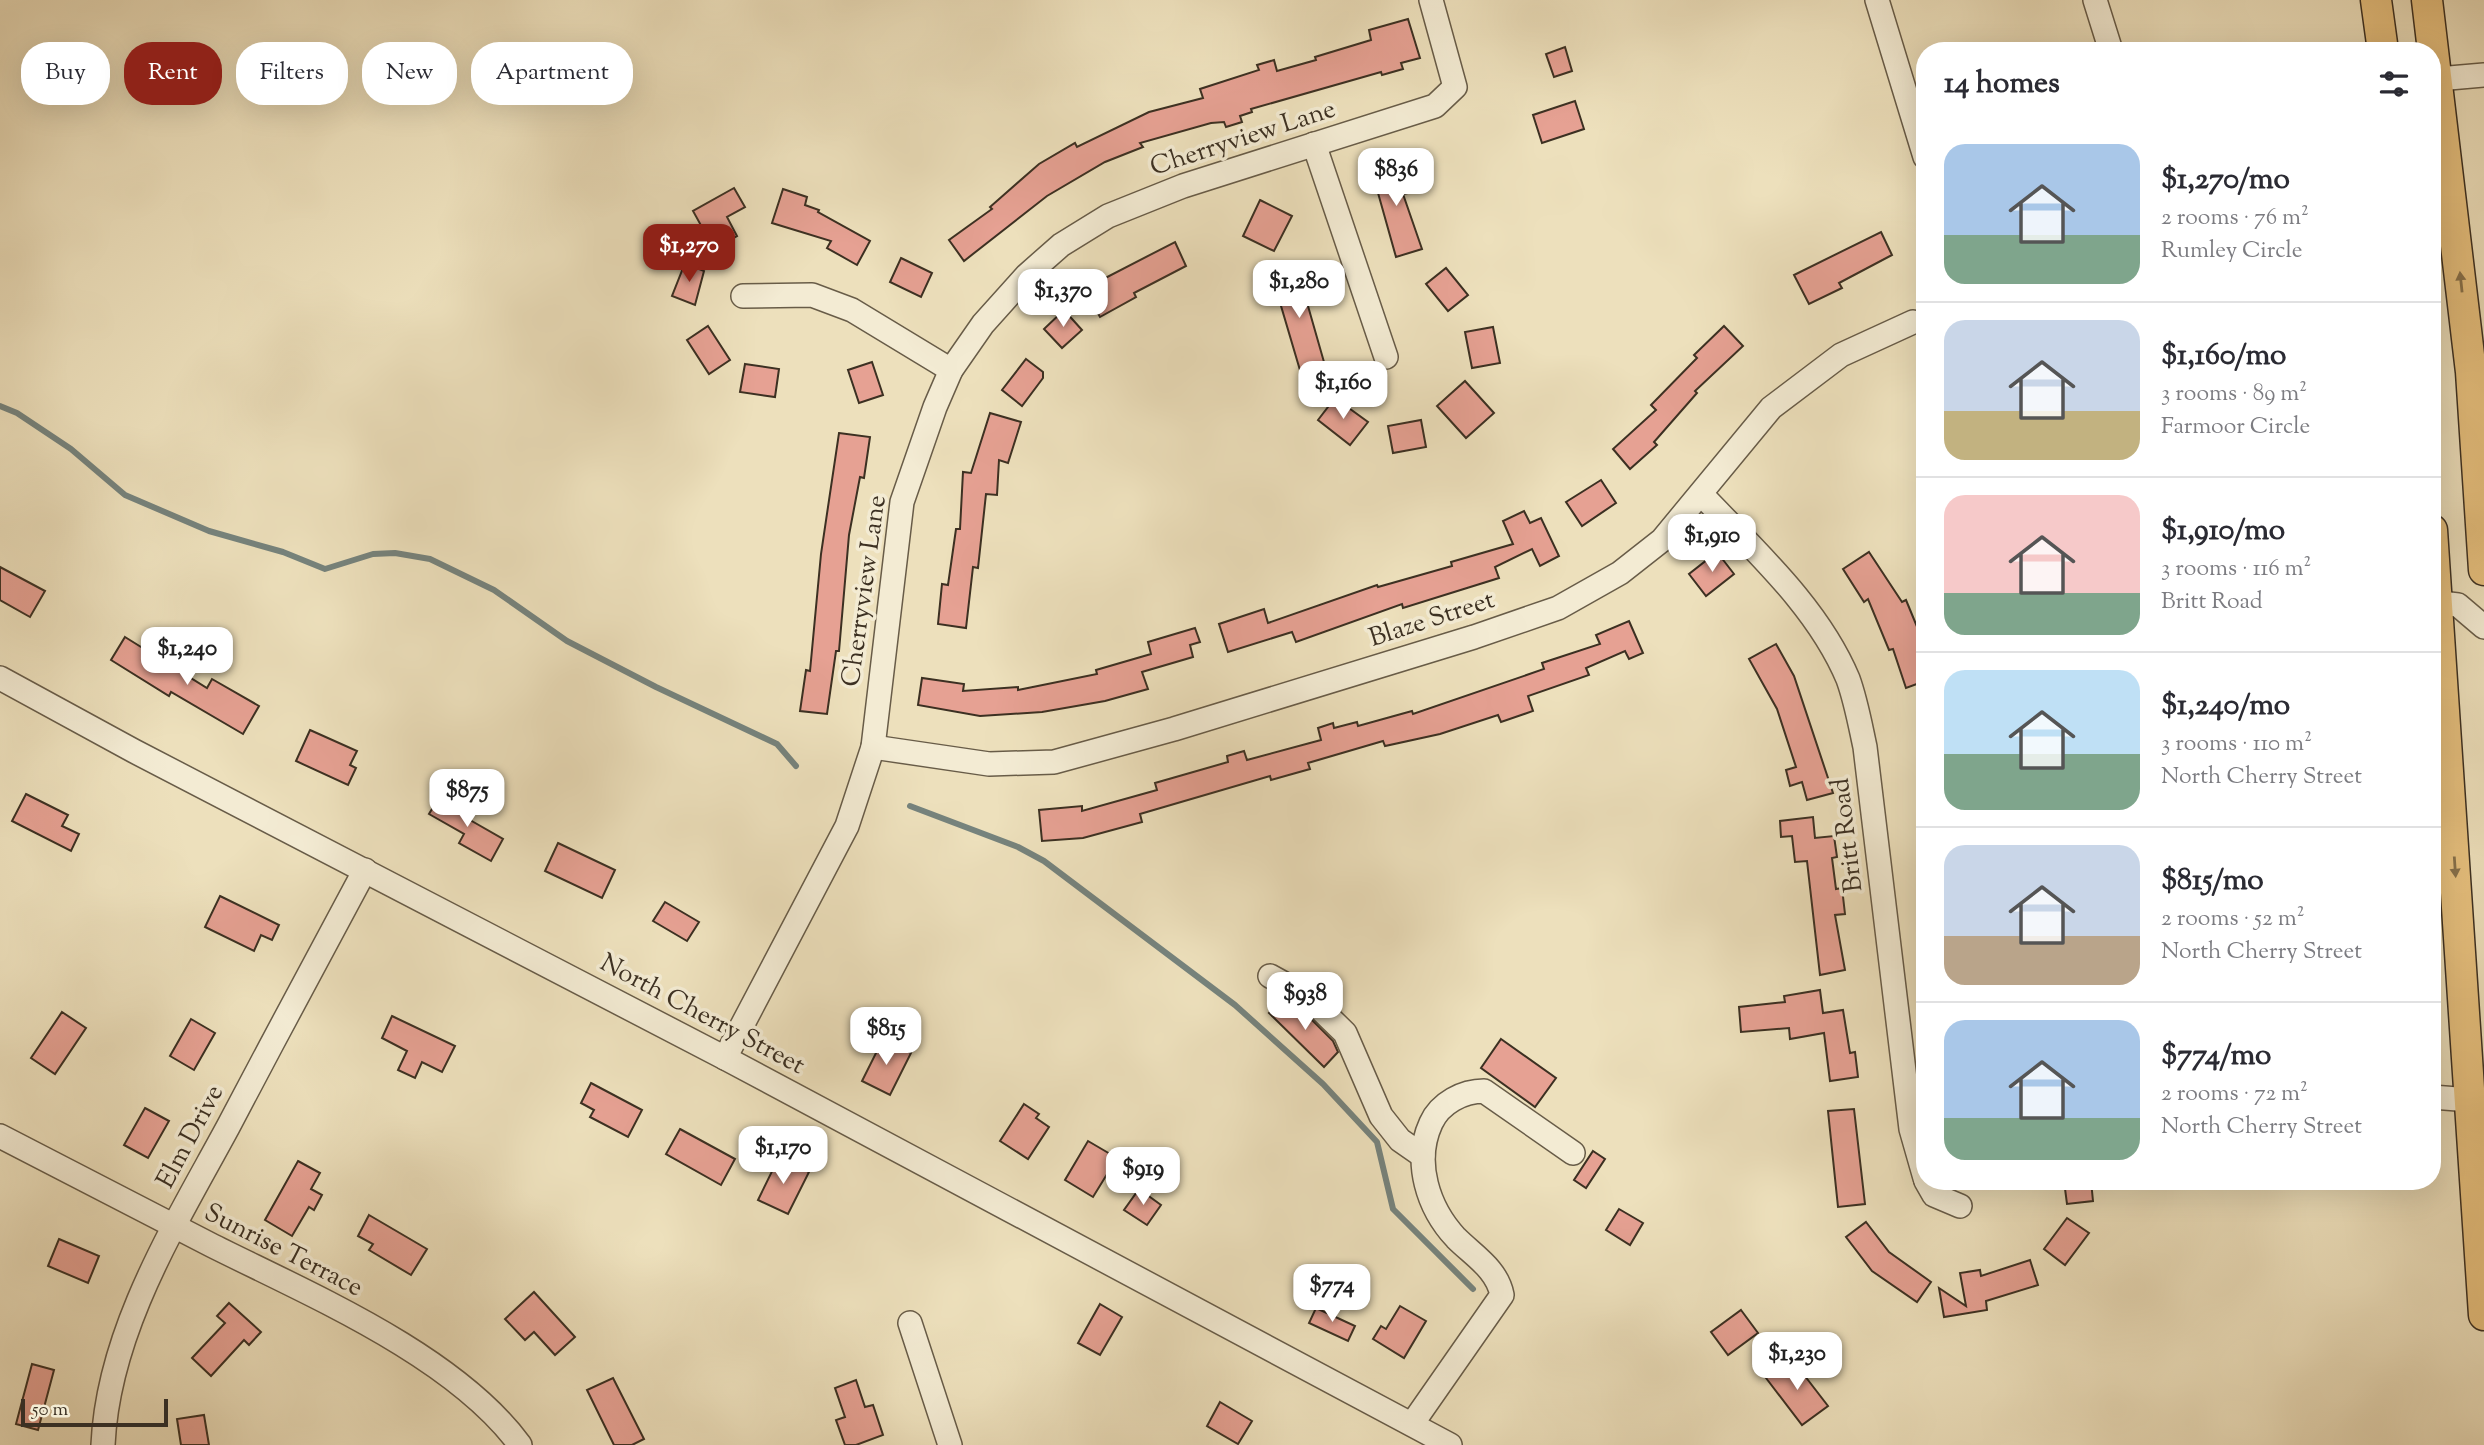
<!DOCTYPE html>
<html lang="en">
<head>
<meta charset="utf-8">
<style>
  :root { --surface:#fff; --page:#f2f2f3; --text:#2b2b33; --muted:#7c7c81; --line:#e1e1e2; --accent:#8f2418 }
  body { margin:0; font-family:"Sorts Mill Goudy",serif; background:var(--page); color:var(--text); height:100vh; display:flex; flex-direction:column; font-size:26px; white-space:nowrap }
  * { box-sizing:border-box; margin:0 }
  p { font-size:23px; color:var(--muted) }
  .icon { flex:none; width:38px; height:38px; fill:none; stroke:currentColor; stroke-width:2; stroke-linecap:round; stroke-linejoin:round }
  .map { position:relative; flex:1; overflow:hidden }
  .drawer { position:absolute; left:1916px; top:42px; width:525px; height:1148px; display:flex; flex-direction:column; background:var(--surface); border-radius:28px; box-shadow:0 7px 28px #0002 }
  .drawer>* { flex:none }
  .top-card { position:absolute; left:21px; top:42px; width:665px; height:63px; display:flex; gap:14px }
  .scale { position:absolute; left:21px; bottom:18px; width:147px; box-sizing:border-box; padding-left:7px; border:4px solid #3c3022; border-top:0; font-size:19px; line-height:24px; white-space:nowrap; color:#3c3022; -webkit-text-stroke:5px #f3ebd3; paint-order:stroke }
  .price { position:absolute; translate:-50% -60px; padding:0 16px; border-radius:14px; background:#fff; color:#222; font-size:23px; line-height:46px; filter:drop-shadow(0 2px 4px #0008) }
  .price::after { content:''; position:absolute; left:50%; top:42px; width:21px; height:16px; margin-left:-10px; background:inherit; clip-path:polygon(0 0,100% 0,50% 100%) }
  .price.current { background:var(--accent); color:#fff }
  ul { padding:0; list-style:none }
  li { display:flex; align-items:center; gap:21px; height:175px; padding:0 28px }
  li+li { border-top:2px solid var(--line) }
  li span { display:grid; place-items:center; flex:none; width:196px; height:140px; border-radius:21px; color:#555 }
  li>.icon { margin-inline-start:auto }
  span .icon { width:84px; height:84px; fill:#fffc; stroke-width:1 }
  li b { font-size:30px }
  h2 { display:flex; justify-content:space-between; align-items:center; height:84px; padding:0 28px; font-size:30px }
  .pill { padding:0 24px; border-radius:28px; background:var(--surface); box-shadow:0 7px 28px #0002; font-size:24px; line-height:63px }
  .pill.current { background:var(--accent); color:#fff }
  .map>svg:first-child { display:block }
  .lines { fill:none; stroke-linecap:round; stroke-linejoin:round }
  .stream { stroke:#76837d; stroke-width:6 }
  .building { fill:#e6a193; stroke:#3c3022; stroke-width:2 }
  .minor-casing { stroke:#685c48; stroke-width:26 }
  .major-casing { stroke:#3c3022; stroke-width:33 }
  .minor { stroke:#f3ebd3; stroke-width:23 }
  .major { stroke:#e6c07e; stroke-width:30 }
  .oneway { fill:#88714b }
  .labels { text-anchor:middle; dominant-baseline:central; stroke-width:7; stroke-linejoin:round; paint-order:stroke }
  .street-label { font-size:26px; fill:#3c3022; stroke:#f3ebd3 }
</style>
</head>
<body>
<div class="map">
<svg width="2484" height="1445" viewBox="0 0 2484 1445">
  <rect width="100%" height="100%" fill="#ede0bc"/>
  <filter id="stains"><feTurbulence type="fractalNoise" baseFrequency=".00286" numOctaves="4"/><feColorMatrix values="0 0 0 0 .2 0 0 0 0 .09 0 0 0 0 .02 0 0 0 .5 -.17"/></filter>
  <radialGradient id="worn" r=".72"><stop offset=".6" stop-color="#630" stop-opacity="0"/><stop offset="1" stop-color="#630" stop-opacity=".3"/></radialGradient>
  <g class="lines">
    <!-- stream -->
    <g class="stream">
      <polyline points="0,406 17,413 71,449 125,495 209,531 283,552 325,569 373,554 395,553 430,559 494,590 567,641 656,687 777,744 796,766"/>
      <polyline points="910,806 1018,847 1044,861 1235,1005 1323,1084 1377,1142 1393,1209 1473,1289"/>
    </g>
  </g>
  <!-- building -->
  <g class="building">
    <polygon points="1408,19 1420,58 1401,63 1403,69 1382,75 1381,72 1251,109 1252,112 1240,116 1242,122 1226,127 1224,122 1211,123 1140,143 1143,147 1105,162 1047,196 964,261 949,240 992,209 990,207 1039,164 1075,143 1077,147 1149,112 1203,98 1200,89 1259,70 1257,65 1274,60 1277,71 1316,60 1315,57 1371,40 1369,30"/>
    <polygon points="1565,47 1572,71 1554,77 1546,54"/>
    <polygon points="1575,101 1584,129 1542,143 1533,115"/>
    <polygon points="1395,160 1408,193 1403,194 1422,249 1396,257 1371,168"/>
    <polygon points="734,188 745,207 727,217 737,236 714,249 693,211"/>
    <polygon points="783,189 807,197 805,205 819,210 818,212 870,241 857,265 827,248 831,241 772,223"/>
    <polygon points="1260,200 1292,216 1274,251 1243,236"/>
    <polygon points="1881,232 1892,255 1839,283 1842,288 1809,304 1794,275"/>
    <polygon points="1175,242 1186,266 1134,293 1136,297 1100,317 1084,289"/>
    <polygon points="901,258 932,273 921,297 890,282"/>
    <polygon points="685,263 704,271 695,305 672,296"/>
    <polygon points="1296,264 1326,369 1302,377 1271,272"/>
    <polygon points="1446,268 1468,295 1448,311 1426,284"/>
    <polygon points="1064,310 1082,330 1062,348 1044,329"/>
    <polygon points="708,326 730,360 709,374 687,340"/>
    <polygon points="1724,326 1743,346 1695,391 1697,393 1654,442 1657,445 1630,469 1613,449 1656,410 1651,405 1697,358 1694,355"/>
    <polygon points="1493,327 1500,363 1472,368 1465,332"/>
    <polygon points="1026,359 1043,372 1043,378 1022,406 1002,390"/>
    <polygon points="872,362 883,395 859,403 848,370"/>
    <polygon points="745,364 779,369 775,397 740,392"/>
    <polygon points="1465,381 1494,413 1466,438 1437,406"/>
    <polygon points="1335,398 1368,422 1350,445 1318,420"/>
    <polygon points="990,413 1021,422 1008,463 999,460 997,495 986,494 978,568 973,567 966,628 938,624 942,584 948,585 956,529 960,529 963,472 971,473"/>
    <polygon points="1421,420 1426,447 1393,453 1388,426"/>
    <polygon points="839,433 870,437 864,478 860,477 849,535 839,651 836,651 827,714 800,711 806,670 810,671 821,554"/>
    <polygon points="1601,480 1616,503 1582,526 1566,502"/>
    <polygon points="1524,511 1530,523 1541,518 1559,556 1540,566 1532,549 1495,567 1499,578 1403,608 1402,604 1296,642 1292,632 1228,652 1219,624 1264,609 1268,623 1377,585 1378,587 1452,566 1451,562 1513,544 1503,521"/>
    <polygon points="1717,552 1734,574 1706,596 1689,574"/>
    <polygon points="1869,552 1902,602 1906,600 1925,646 1925,681 1906,688 1893,649 1889,650 1868,599 1864,602 1843,569"/>
    <polygon points="0,567 45,591 30,617 0,600"/>
    <polygon points="1629,621 1643,653 1629,659 1625,651 1586,668 1589,675 1528,696 1533,711 1501,722 1498,715 1440,734 1385,746 1383,741 1308,763 1310,769 1271,780 1270,776 1140,814 1142,822 1083,838 1042,841 1039,810 1082,806 1082,811 1157,790 1155,783 1228,762 1227,756 1244,751 1247,760 1321,740 1318,728 1333,723 1334,728 1357,722 1358,726 1412,711 1413,714 1544,669 1542,663 1600,644 1596,635"/>
    <polygon points="1195,628 1200,642 1190,645 1193,657 1142,672 1148,689 1105,701 1042,712 980,716 918,705 922,678 964,684 963,691 1018,687 1018,690 1097,674 1096,670 1151,654 1148,642"/>
    <polygon points="125,637 207,688 212,679 259,706 243,734 171,692 169,696 111,660"/>
    <polygon points="1776,644 1794,676 1833,793 1807,800 1802,782 1790,786 1786,770 1796,767 1777,709 1749,659"/>
    <polygon points="310,730 357,751 350,765 356,768 348,785 296,761"/>
    <polygon points="26,794 68,815 62,826 79,834 71,851 12,821"/>
    <polygon points="440,796 473,815 470,820 503,839 491,861 459,843 464,834 429,814"/>
    <polygon points="1813,817 1815,838 1834,836 1837,857 1832,858 1836,889 1842,888 1845,914 1835,915 1845,970 1820,975 1807,861 1795,862 1792,836 1781,837 1780,821"/>
    <polygon points="558,843 615,870 602,898 545,871"/>
    <polygon points="220,896 279,925 272,940 261,935 254,951 205,927"/>
    <polygon points="665,902 699,922 687,941 653,921"/>
    <polygon points="1820,990 1823,1013 1843,1010 1850,1053 1855,1052 1858,1077 1830,1081 1824,1033 1790,1039 1789,1028 1741,1032 1739,1007 1785,1002 1784,996"/>
    <polygon points="1283,999 1300,1008 1333,1041 1338,1052 1324,1067 1269,1013"/>
    <polygon points="62,1012 86,1028 55,1074 31,1058"/>
    <polygon points="392,1016 455,1046 442,1072 422,1062 415,1078 398,1070 407,1051 382,1038"/>
    <polygon points="191,1019 215,1033 194,1070 170,1056"/>
    <polygon points="883,1039 911,1053 890,1095 862,1081"/>
    <polygon points="1501,1039 1556,1078 1535,1107 1481,1068"/>
    <polygon points="591,1083 642,1110 628,1137 590,1117 594,1110 581,1103"/>
    <polygon points="1024,1104 1039,1114 1036,1118 1049,1127 1028,1159 1000,1141"/>
    <polygon points="145,1108 169,1121 148,1158 124,1145"/>
    <polygon points="1854,1109 1865,1204 1838,1207 1828,1111"/>
    <polygon points="680,1129 735,1159 721,1185 666,1154"/>
    <polygon points="1088,1141 1117,1158 1093,1197 1065,1180"/>
    <polygon points="1593,1151 1605,1159 1586,1188 1574,1180"/>
    <polygon points="779,1157 809,1172 788,1214 758,1200"/>
    <polygon points="298,1161 320,1173 311,1189 322,1195 314,1210 309,1207 292,1236 265,1220"/>
    <polygon points="2064,1181 2091,1181 2093,1201 2067,1204"/>
    <polygon points="1139,1189 1161,1205 1147,1225 1124,1210"/>
    <polygon points="1619,1209 1643,1223 1630,1245 1606,1230"/>
    <polygon points="369,1215 427,1249 411,1275 369,1250 373,1244 358,1236"/>
    <polygon points="2067,1218 2089,1233 2065,1265 2044,1249"/>
    <polygon points="1866,1222 1889,1252 1931,1282 1917,1302 1872,1271 1846,1237"/>
    <polygon points="59,1239 99,1256 88,1283 48,1266"/>
    <polygon points="2030,1260 2038,1285 1986,1301 1987,1310 1944,1317 1939,1288 1966,1306 1960,1273 1980,1270 1981,1276"/>
    <polygon points="534,1292 575,1337 555,1355 534,1332 525,1340 505,1319"/>
    <polygon points="229,1303 261,1332 249,1345 244,1340 211,1376 192,1358 225,1323 217,1316"/>
    <polygon points="1100,1304 1122,1317 1100,1355 1078,1343"/>
    <polygon points="1400,1306 1426,1321 1404,1358 1373,1339 1381,1326 1386,1329"/>
    <polygon points="1316,1308 1355,1326 1348,1341 1309,1323"/>
    <polygon points="1741,1310 1758,1333 1728,1355 1711,1332"/>
    <polygon points="1791,1358 1828,1406 1802,1425 1766,1378"/>
    <polygon points="32,1364 54,1370 38,1430 16,1424"/>
    <polygon points="613,1378 644,1439 632,1445 614,1445 587,1390"/>
    <polygon points="856,1380 865,1407 873,1405 883,1435 856,1445 845,1445 836,1420 845,1417 835,1388"/>
    <polygon points="1220,1402 1252,1421 1238,1444 1207,1426"/>
    <polygon points="204,1415 209,1445 181,1445 177,1419"/>
  </g>
  <g class="lines">
    <!-- minor casing -->
    <g class="minor-casing">
      <g id="minor">
        <polyline points="1877,0 1925,157"/>
        <polyline points="2095,0 2111,51"/>
        <polyline points="2438,79 2484,75"/>
        <polyline points="1314,144 1386,357"/>
        <polyline points="743,296 812,295 852,310 951,370"/>
        <path d="M1701 494C1754 550 1818 607 1848 679 1856 701 1860 724 1865 747L1911 1129 1925 1178"/>
        <polyline points="2432,602 2458,605 2484,627"/>
        <polyline points="0,678 134,751 725,1058 1450,1445"/>
        <polyline points="873,747 989,764 1054,762 1174,729 1474,637 1558,608 1620,573 1662,540 1771,408 1841,355 1913,322"/>
        <polyline points="1270,976 1308,997 1345,1033 1381,1116 1400,1140 1423,1156"/>
        <polyline points="725,1058 847,826 873,747 902,502 935,407 951,370 983,324 1027,275 1061,245 1108,216 1183,186 1435,106 1455,87 1431,0"/>
        <polyline points="2432,1097 2470,1100"/>
        <path d="M0 1136C71 1173 142 1210 213 1246 311 1295 455 1356 520 1445"/>
        <polyline points="1926,1181 1934,1195 1960,1206"/>
        <polyline points="910,1323 950,1445"/>
        <path d="M1412 1424 1502 1295C1497 1269 1474 1256 1456 1238 1428 1208 1413 1162 1431 1123 1440 1103 1463 1091 1484 1091L1573 1153"/>
        <path d="M103 1445C108 1331 175 1225 228 1127 273 1041 319 956 365 870"/>
      </g>
    </g>
    <!-- major casing -->
    <g class="major-casing">
      <g id="major">
        <polyline points="2376,0 2383,51"/>
        <polyline points="2427,0 2471,372 2484,570"/>
        <polyline points="2432,530 2484,1315"/>
      </g>
    </g>
    <!-- minor -->
    <use href="#minor" class="minor"/>
    <!-- major -->
    <use href="#major" class="major"/>
  </g>
  <!-- one-way arrows -->
  <defs><path id="oneway-solid" d="M-6-.8H1V-3.2L6.5 0L1 3.2V.8H-6Z" transform="scale(1.75)"/></defs>
  <g class="oneway">
    <use href="#oneway-solid" transform="translate(2461 282) rotate(-96)"/>
    <use href="#oneway-solid" transform="translate(2455 867) rotate(86)"/>
  </g>
  <g class="labels">
    <!-- street labels -->
    <g class="street-label">
      <text transform="translate(1243 139) rotate(-18)">Cherryview Lane</text>
      <text transform="translate(865 591) rotate(-82)">Cherryview Lane</text>
      <text transform="translate(1432 620) rotate(-18)">Blaze Street</text>
      <text transform="translate(1848 835) rotate(-97)">Britt Road</text>
      <text transform="translate(702 1015) rotate(28)">North Cherry Street</text>
      <text transform="translate(191 1137) rotate(-62)">Elm Drive</text>
      <text transform="translate(283 1251) rotate(27)">Sunrise Terrace</text>
    </g>
  </g>
  <rect width="100%" height="100%" filter="url(#stains)"/>
  <rect width="100%" height="100%" fill="url(#worn)"/>
</svg>
<div class="scale">50 m</div>
<b class="price" style="left:1396px;top:208px">$836</b>
<b class="price current" style="left:689px;top:284px">$1,270</b>
<b class="price" style="left:1299px;top:320px">$1,280</b>
<b class="price" style="left:1063px;top:329px">$1,370</b>
<b class="price" style="left:1343px;top:421px">$1,160</b>
<b class="price" style="left:1712px;top:574px">$1,910</b>
<b class="price" style="left:187px;top:687px">$1,240</b>
<b class="price" style="left:467px;top:829px">$875</b>
<b class="price" style="left:1305px;top:1032px">$938</b>
<b class="price" style="left:886px;top:1067px">$815</b>
<b class="price" style="left:783px;top:1186px">$1,170</b>
<b class="price" style="left:1143px;top:1207px">$919</b>
<b class="price" style="left:1332px;top:1324px">$774</b>
<b class="price" style="left:1797px;top:1392px">$1,230</b>
<div class="top-card">
<a class="pill">Buy</a>
<a class="pill current">Rent</a>
<a class="pill">Filters</a>
<a class="pill">New</a>
<a class="pill">Apartment</a>
</div>
<section class="drawer">
<h2>14 homes<svg class="icon" aria-label="filters" viewBox="0 0 24 24"><path d="M4 7h16M4 17h16"/><circle cx="9" cy="7" r="2"/><circle cx="15" cy="17" r="2"/></svg></h2>
<ul>
<li><span style="background:linear-gradient(#a9c7e8 65%,#7fa58c 0)"><svg class="icon" aria-label="home" viewBox="0 0 24 24"><path d="M3 11l9-7 9 7M6 9v11h12V9"/></svg></span><div><b>$1,270/mo</b><p>2 rooms · 76 m²</p><p>Rumley Circle</p></div></li>
<li><span style="background:linear-gradient(#c9d6e8 65%,#c2b280 0)"><svg class="icon" aria-label="home" viewBox="0 0 24 24"><path d="M3 11l9-7 9 7M6 9v11h12V9"/></svg></span><div><b>$1,160/mo</b><p>3 rooms · 89 m²</p><p>Farmoor Circle</p></div></li>
<li><span style="background:linear-gradient(#f6c9c9 70%,#7fa58c 0)"><svg class="icon" aria-label="home" viewBox="0 0 24 24"><path d="M3 11l9-7 9 7M6 9v11h12V9"/></svg></span><div><b>$1,910/mo</b><p>3 rooms · 116 m²</p><p>Britt Road</p></div></li>
<li><span style="background:linear-gradient(#bfe0f5 60%,#7fa58c 0)"><svg class="icon" aria-label="home" viewBox="0 0 24 24"><path d="M3 11l9-7 9 7M6 9v11h12V9"/></svg></span><div><b>$1,240/mo</b><p>3 rooms · 110 m²</p><p>North Cherry Street</p></div></li>
<li><span style="background:linear-gradient(#c9d6e8 65%,#b9a48a 0)"><svg class="icon" aria-label="home" viewBox="0 0 24 24"><path d="M3 11l9-7 9 7M6 9v11h12V9"/></svg></span><div><b>$815/mo</b><p>2 rooms · 52 m²</p><p>North Cherry Street</p></div></li>
<li><span style="background:linear-gradient(#a9c7e8 70%,#7fa58c 0)"><svg class="icon" aria-label="home" viewBox="0 0 24 24"><path d="M3 11l9-7 9 7M6 9v11h12V9"/></svg></span><div><b>$774/mo</b><p>2 rooms · 72 m²</p><p>North Cherry Street</p></div></li>
</ul>
</section>
</div>
</body>
</html>
